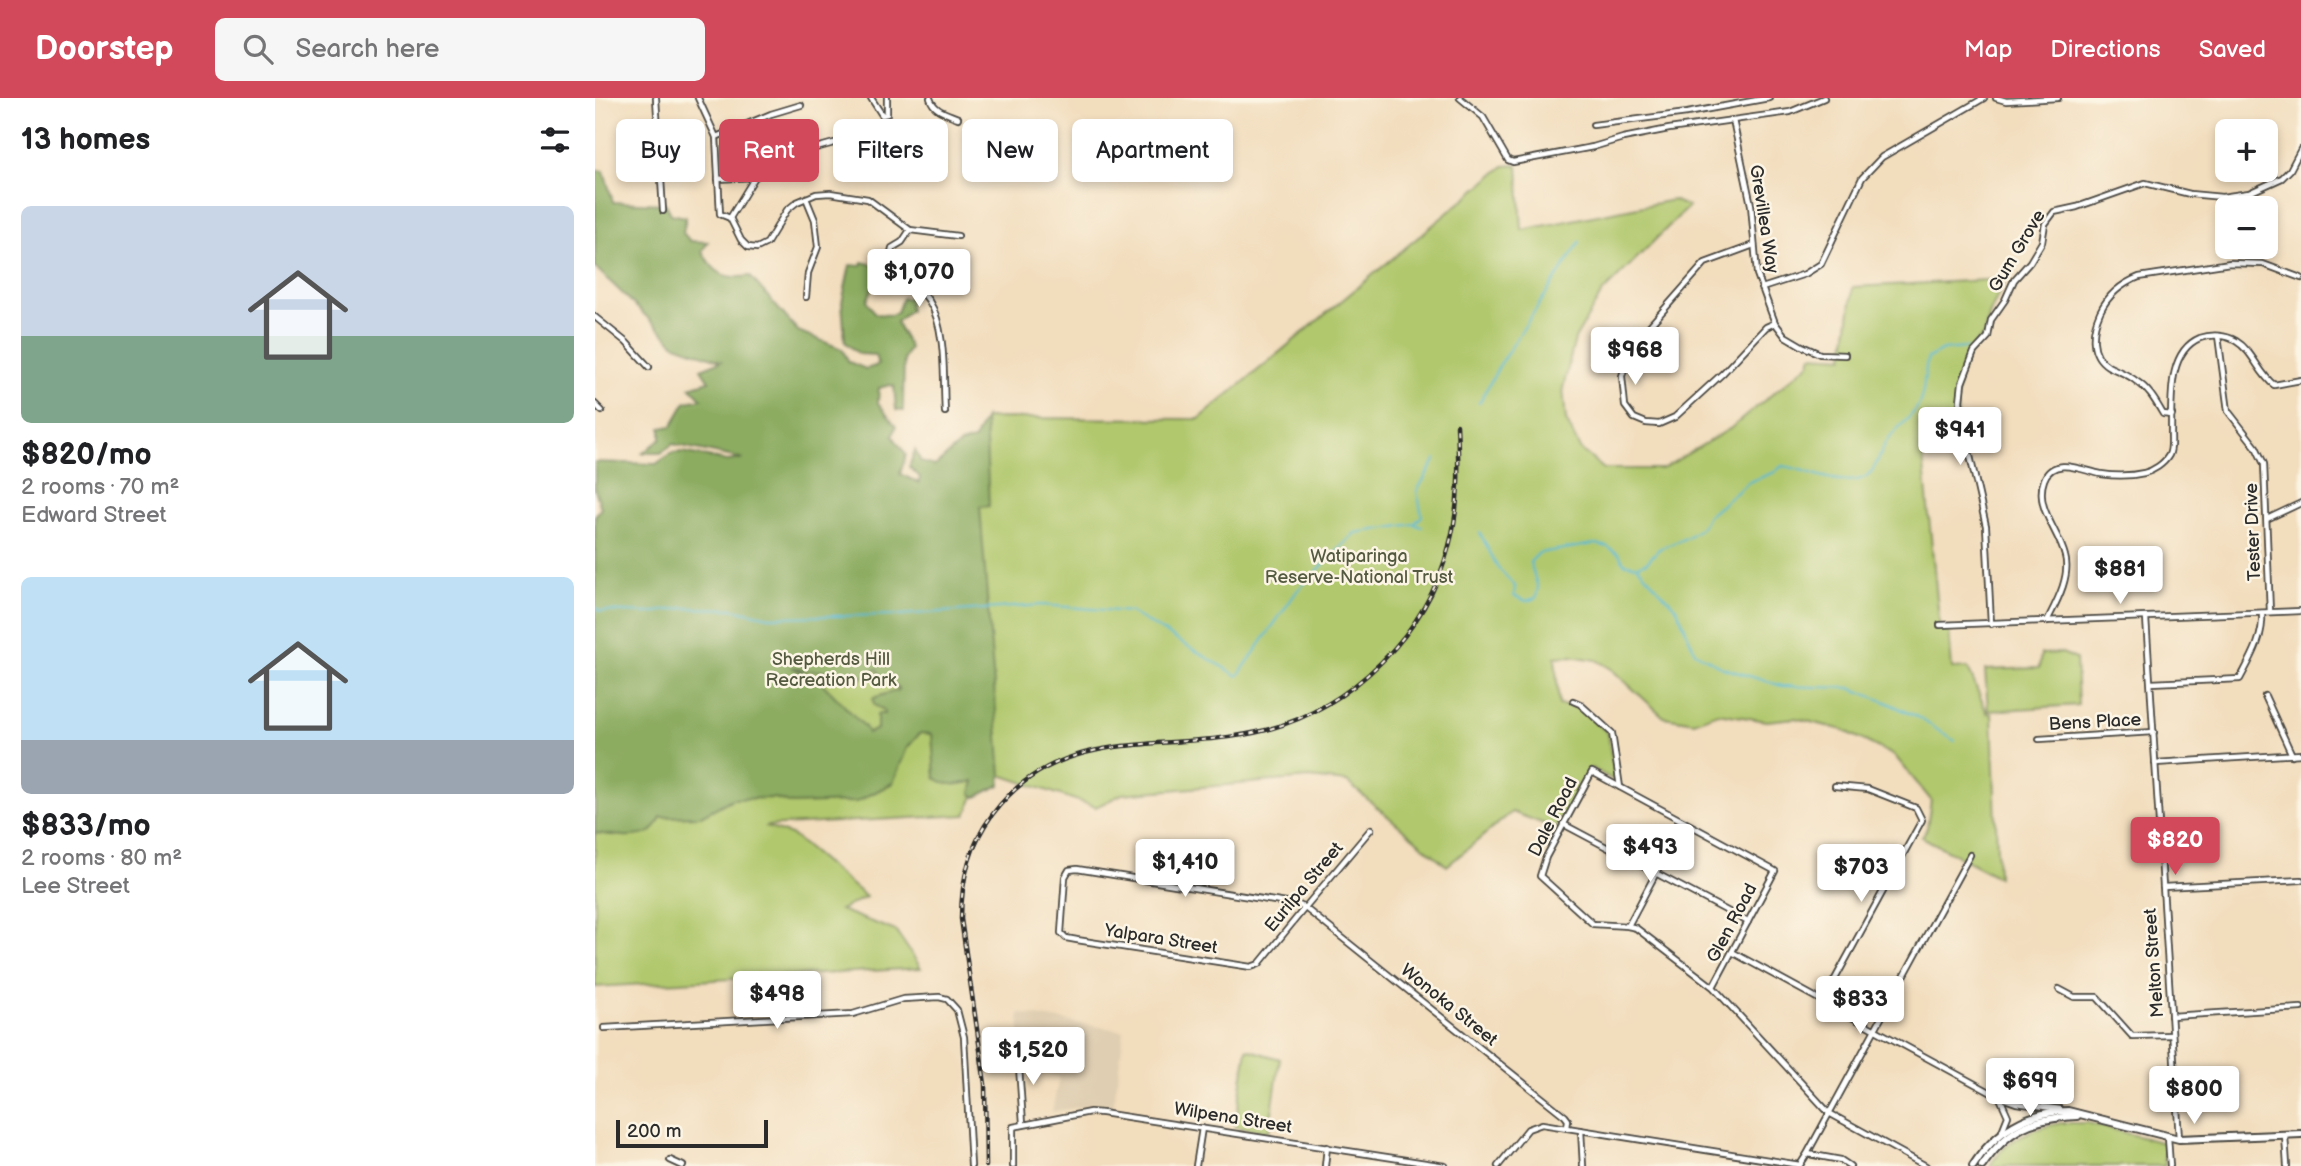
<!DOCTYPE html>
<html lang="en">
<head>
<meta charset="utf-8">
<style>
  :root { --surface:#fff; --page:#f6f6f6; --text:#202124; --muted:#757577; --accent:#d1495b }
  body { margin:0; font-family:"Balsamiq Sans",sans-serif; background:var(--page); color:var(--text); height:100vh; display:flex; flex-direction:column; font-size:26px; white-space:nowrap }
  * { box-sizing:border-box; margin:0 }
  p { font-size:23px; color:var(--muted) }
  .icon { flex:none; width:38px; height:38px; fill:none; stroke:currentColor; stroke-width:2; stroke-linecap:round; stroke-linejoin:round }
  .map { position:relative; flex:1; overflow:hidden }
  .panel { display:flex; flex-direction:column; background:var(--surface); width:595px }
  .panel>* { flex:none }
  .hud { position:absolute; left:21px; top:21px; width:665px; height:63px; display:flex; gap:14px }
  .fabs { position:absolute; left:1620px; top:21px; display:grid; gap:14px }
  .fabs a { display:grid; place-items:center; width:63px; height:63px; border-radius:10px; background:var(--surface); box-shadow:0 4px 10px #0003; font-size:35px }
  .scale { position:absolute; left:21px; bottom:18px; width:152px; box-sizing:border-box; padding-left:7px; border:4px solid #2b2b2b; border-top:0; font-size:19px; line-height:24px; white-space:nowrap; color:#2b2b2b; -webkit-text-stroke:5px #fcf5e5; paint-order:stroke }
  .price { position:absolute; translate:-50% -60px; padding:0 16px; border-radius:7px; background:#fff; color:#222; font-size:23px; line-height:46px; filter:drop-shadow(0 2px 4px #0008) }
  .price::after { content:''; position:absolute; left:50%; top:42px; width:21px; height:16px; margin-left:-10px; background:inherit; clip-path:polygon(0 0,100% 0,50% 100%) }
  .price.current { background:var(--accent); color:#fff }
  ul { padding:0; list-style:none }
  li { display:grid; align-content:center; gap:14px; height:371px; padding:0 21px }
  li span { display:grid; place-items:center; height:217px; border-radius:10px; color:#555 }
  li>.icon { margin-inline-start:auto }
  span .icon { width:126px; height:126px; fill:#fffc; stroke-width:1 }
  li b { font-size:30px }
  h2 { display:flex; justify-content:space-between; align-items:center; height:84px; padding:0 21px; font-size:30px }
  .chip { padding:0 24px; border-radius:10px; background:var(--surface); box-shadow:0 4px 10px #0003; font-size:24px; line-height:63px }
  .chip.current { background:var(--accent); color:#fff }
  header { display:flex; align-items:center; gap:42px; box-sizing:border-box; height:98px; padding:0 35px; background:var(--accent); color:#fff }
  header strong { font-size:33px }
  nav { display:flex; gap:38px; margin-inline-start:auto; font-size:24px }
  .search { width:490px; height:63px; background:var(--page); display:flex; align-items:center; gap:18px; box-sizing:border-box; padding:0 24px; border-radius:10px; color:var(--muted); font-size:26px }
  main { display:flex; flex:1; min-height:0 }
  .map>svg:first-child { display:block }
  .built { fill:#dfceb1 }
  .green { fill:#b1c86d; stroke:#6e7a4c; stroke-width:2 }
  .forest { fill:#8cac60; stroke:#5c6c46; stroke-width:2; fill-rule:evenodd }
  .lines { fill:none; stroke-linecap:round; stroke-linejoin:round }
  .stream { stroke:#54b9d3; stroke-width:2 }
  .minor-casing { stroke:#494641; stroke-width:8 }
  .secondary-casing { stroke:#494641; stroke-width:10 }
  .minor { stroke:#fff; stroke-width:4.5 }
  .secondary { stroke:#fff; stroke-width:6 }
  .rail-casing { stroke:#2b2b2b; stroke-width:4.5 }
  .rail { stroke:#fcf5e5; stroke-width:2; stroke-dasharray:5; stroke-linecap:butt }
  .labels { text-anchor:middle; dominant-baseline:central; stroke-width:5; stroke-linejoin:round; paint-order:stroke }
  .street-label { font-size:18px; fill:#2b2b2b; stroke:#fcf5e5 }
  .park-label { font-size:18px; fill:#535a3f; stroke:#fcf5e5 }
</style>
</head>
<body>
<header>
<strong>Doorstep</strong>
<div class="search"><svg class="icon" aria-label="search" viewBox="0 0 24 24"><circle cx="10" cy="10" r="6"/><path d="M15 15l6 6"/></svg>Search here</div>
<nav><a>Map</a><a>Directions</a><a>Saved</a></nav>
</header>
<main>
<section class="panel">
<h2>13 homes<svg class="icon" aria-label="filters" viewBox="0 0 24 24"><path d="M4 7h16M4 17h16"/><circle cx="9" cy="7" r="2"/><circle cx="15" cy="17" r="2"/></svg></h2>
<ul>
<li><span style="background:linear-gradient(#c9d6e8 60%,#7fa58c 0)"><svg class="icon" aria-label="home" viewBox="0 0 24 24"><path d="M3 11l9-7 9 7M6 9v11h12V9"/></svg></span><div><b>$820/mo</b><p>2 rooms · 70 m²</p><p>Edward Street</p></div></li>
<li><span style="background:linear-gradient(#bfe0f5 75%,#9aa5b1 0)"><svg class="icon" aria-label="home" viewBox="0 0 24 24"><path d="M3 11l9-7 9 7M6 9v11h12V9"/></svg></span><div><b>$833/mo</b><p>2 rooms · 80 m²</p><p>Lee Street</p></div></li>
</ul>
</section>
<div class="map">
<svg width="1706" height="1068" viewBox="0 0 1706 1068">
  <rect width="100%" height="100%" fill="#fcf5e5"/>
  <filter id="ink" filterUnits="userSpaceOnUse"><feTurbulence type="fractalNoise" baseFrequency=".0143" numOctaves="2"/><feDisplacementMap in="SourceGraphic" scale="14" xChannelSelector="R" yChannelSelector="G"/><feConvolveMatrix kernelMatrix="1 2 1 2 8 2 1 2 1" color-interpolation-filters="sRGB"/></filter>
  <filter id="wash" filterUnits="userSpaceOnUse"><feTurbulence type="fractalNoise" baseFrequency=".00686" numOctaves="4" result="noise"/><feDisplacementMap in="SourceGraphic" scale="28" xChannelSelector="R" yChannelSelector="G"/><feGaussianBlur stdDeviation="1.57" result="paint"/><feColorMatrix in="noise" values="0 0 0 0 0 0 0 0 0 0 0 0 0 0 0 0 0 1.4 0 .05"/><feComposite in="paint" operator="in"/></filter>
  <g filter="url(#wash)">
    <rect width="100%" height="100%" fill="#f2ddbd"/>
    <!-- built -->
    <polygon class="built" points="424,915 529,933 518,1010 496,1007 457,1014 464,979 427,971"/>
    <!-- green -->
    <g class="green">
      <polygon points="923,67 927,132 1078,102 1093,109 1007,195 980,241 968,290 971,322 985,351 1009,371 1067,371 1136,330 1215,265 1217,257 1249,259 1258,189 1410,181 1395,215 1389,236 1374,255 1363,284 1361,305 1366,342 1327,347 1345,531 1354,531 1357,571 1373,570 1392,615 1397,616 1403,779 1327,739 1332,730 1336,702 1300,658 1248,632 1200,620 1172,623 1123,615 1099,624 1069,619 1015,570 1001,562 976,558 960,559 964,607 982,609 1013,635 1020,683 997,670 960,730 917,714 852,768 752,684 714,680 527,696 501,709 406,677 380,696 371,717 170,728 198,738 271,799 245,812 301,833 326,870 0,889 0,432 393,408 390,320 604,321 909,68"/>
      <polygon points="1467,555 1481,561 1483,607 1393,613 1390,572 1444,570 1446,556"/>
      <polygon points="652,951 685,961 674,1034 640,1029"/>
      <path d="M1466 1025H1493L1569 1045 1570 1068H1395C1410 1041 1437 1030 1466 1025Z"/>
    </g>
    <!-- forest -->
    <path class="forest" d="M0 72 9 73 18 104 71 106 76 116 91 119 88 135 95 143 113 144 107 153C119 176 130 182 155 178L203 233 247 251 254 264 271 271 283 267 280 257 264 256 250 244 247 204 255 167 266 168 267 164 279 167 288 162 297 170 299 179 279 186 272 203 281 216 296 217 302 214 307 200H314L315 212 301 224 315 250 309 260 308 313 301 312 299 288 295 287 284 290 283 305 301 328 298 338 311 357 305 376 324 385 325 379 314 369 320 352 326 364 340 368 365 346 379 342 390 320 394 408 385 409 406 677 405 687 381 699 376 695 379 683C364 687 353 689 340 680L337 636 325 635 312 650 298 685 261 704 197 706 179 700 137 701 106 718 66 719C64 723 60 730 57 733 44 742 14 737 0 735V418L6 410 0 391V364L61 366 77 355 88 354 132 363 148 361 78 346 66 355H48L66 341V330L77 328 91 304 107 301 95 289 114 283 106 271 126 263 81 247 0 169ZM197 569 214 573H237L245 581H265L282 571 289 584 303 589V592L278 600 279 607 289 612V616H282V631L273 635 270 629 225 583Z"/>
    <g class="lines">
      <!-- stream -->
      <g class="stream">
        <polyline points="884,305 907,263 985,144"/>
        <polyline points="819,426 827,429"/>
        <path d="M885 435 903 470 920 488 919 498 931 503 941 500 943 490 935 464 944 455 1000 446 1013 449 1024 456 1029 465 1042 468 1052 464 1064 451 1091 440 1106 430 1112 419 1154 384 1180 374 1187 368C1211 371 1238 386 1262 382 1283 378 1283 354 1294 340 1302 330 1317 319 1323 308 1331 294 1328 275 1333 260L1348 252 1371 250"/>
        <polyline points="1043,469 1082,511 1100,554 1128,570 1187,588 1255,590 1291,604 1324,620 1360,643"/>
        <polyline points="0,509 5,513 53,515 89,510 138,511 174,519 305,517 447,507 535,514 643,578 702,493 760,435 819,426 827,418 822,393 841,361"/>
      </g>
    </g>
  </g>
  <g filter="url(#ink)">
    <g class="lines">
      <!-- minor casing -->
      <g class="minor-casing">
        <g id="minor">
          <polyline points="61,0 68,113"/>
          <polyline points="103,0 121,39 125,116 135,120 146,142 153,149 162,150 172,145 192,112 202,104 221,96 235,95 273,101 315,132 363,138"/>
          <polyline points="276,0 287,17 292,16 292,0"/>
          <path d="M335 0C339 13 351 15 363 20"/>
          <polyline points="865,0 888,19 913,62 918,64 998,49 1028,40 1074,31 1195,14 1229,0"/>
          <polyline points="1401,0 1411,3 1463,0"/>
          <polyline points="1138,22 1156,107 1162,176 1180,225 1190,238 1207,248 1225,256 1250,257"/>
          <polyline points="998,27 1092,15 1174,0"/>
          <polyline points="121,39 176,16 206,7"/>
          <polyline points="123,81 160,79"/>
          <polyline points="211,100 220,122 223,149 213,175 211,199"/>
          <polyline points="135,120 160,79 203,55 239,45 267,47"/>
          <path d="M315 132 307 144 297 150 295 158C306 175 323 187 334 203 352 231 348 282 350 314"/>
          <polyline points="1159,147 1110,165 1036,249 1027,278 1030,308 1039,320 1051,325 1064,326 1080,319 1128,275 1171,229 1180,225"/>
          <polyline points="1167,190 1210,176 1226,166 1267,80 1287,59 1389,0"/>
          <polyline points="0,219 31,244 54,269"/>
          <polyline points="1623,238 1633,313 1661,349 1669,366 1675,514"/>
          <polyline points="0,306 7,313"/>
          <path d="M1577 317 1568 316C1561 304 1554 291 1541 283 1533 276 1522 273 1513 268 1494 256 1497 232 1505 214 1513 197 1526 186 1544 179L1635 165 1668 166 1706 180"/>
          <polyline points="1672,421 1706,405"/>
          <polyline points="1551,520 1584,1041"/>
          <path d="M1452 523C1461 505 1476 479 1470 458 1464 433 1439 409 1449 382 1458 357 1489 373 1506 376 1519 378 1536 378 1549 375 1558 373 1569 366 1574 357 1577 351 1576 342 1576 336 1577 305 1571 254 1605 240 1617 236 1631 237 1641 243 1658 253 1664 276 1679 287L1706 282"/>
          <polyline points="1396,526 1391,428 1368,327 1365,303 1367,285 1379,254 1393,239 1396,222 1410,202 1419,182 1435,164 1447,144 1450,126 1459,114 1482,109 1550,85 1595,96 1627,99 1654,95 1687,80 1695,72 1706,51"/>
          <polyline points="1345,527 1706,513"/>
          <path d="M1556 585 1645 581C1656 560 1669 539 1667 515"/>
          <polyline points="1670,598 1697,657"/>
          <polyline points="978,603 985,606 1017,635 1025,689"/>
          <polyline points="1444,641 1559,634"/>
          <polyline points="1560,665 1706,656"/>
          <polyline points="968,726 1153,824"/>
          <polyline points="776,731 712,807 708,812 664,866 656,869 482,842 471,840 466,835 470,779 474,772 482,771 704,807 710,810 970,1018 973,1022 972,1030"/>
          <polyline points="1568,789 1706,782"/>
          <polyline points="1033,828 1088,724"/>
          <polyline points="1137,854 1404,999 1421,1005 1465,1011"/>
          <polyline points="1118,889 1180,773 997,674 951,759 945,778 998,826 1033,828 1041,830 1118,889 1234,1015 1331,1068"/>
          <polyline points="1464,891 1479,899 1502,899 1537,938 1577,937"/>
          <polyline points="1228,903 1327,722 1321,710 1273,691 1240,688"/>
          <polyline points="1576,918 1706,910"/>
          <polyline points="9,930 258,916 308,901 344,899 352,901 362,912 369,939 376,1068"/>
          <polyline points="423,955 428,1025"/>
          <polyline points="1405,1000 1413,1018 1407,1033"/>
          <polyline points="986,1032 988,1068"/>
          <polyline points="1690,1037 1692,1068"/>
          <polyline points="1573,1039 1575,1068"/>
          <polyline points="1213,1056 1246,1062 1255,1068"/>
          <polyline points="75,1062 88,1068"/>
          <polyline points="418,1068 418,1029 495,1014 507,1015 850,1068"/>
          <polyline points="601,1068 607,1030"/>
          <polyline points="730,1068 732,1049"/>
          <polyline points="903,1068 933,1031 947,1026 1205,1067 1212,1056 1375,757"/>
        </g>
      </g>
      <!-- secondary casing -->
      <g class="secondary-casing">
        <g id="secondary">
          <path d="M1378 1068C1399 1034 1433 1013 1473 1013L1584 1041 1706 1036"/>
          <path d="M1387 1068C1413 1030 1438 1020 1482 1018"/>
        </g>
      </g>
      <!-- minor -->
      <use href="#minor" class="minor"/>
      <!-- secondary -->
      <use href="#secondary" class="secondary"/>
      <!-- rail casing -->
      <g class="rail-casing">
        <path id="rail" d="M391 1068 390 986 366 821C366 783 374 748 397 717 466 623 574 657 671 632 757 609 832 535 854 448 865 408 864 368 862 327"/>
      </g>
      <!-- rail -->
      <use href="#rail" class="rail"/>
    </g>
  </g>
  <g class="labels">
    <!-- street labels -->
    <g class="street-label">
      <text transform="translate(1169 121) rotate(81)">Grevillea Way</text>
      <text transform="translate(1422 153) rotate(-59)">Gum Grove</text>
      <text transform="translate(1658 434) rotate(-92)">Tester Drive</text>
      <text transform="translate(1500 624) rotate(-3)">Bens Place</text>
      <text transform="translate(958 719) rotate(-63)">Dale Road</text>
      <text transform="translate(709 789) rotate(-50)">Eurilpa Street</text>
      <text transform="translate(1137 825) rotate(-62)">Glen Road</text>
      <text transform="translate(566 841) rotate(9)">Yalpara Street</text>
      <text transform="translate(1559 865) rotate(-94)">Melton Street</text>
      <text transform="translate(854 907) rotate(39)">Wonoka Street</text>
      <text transform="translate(638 1020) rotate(9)">Wilpena Street</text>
    </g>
    <!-- park labels -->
    <g class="park-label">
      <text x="764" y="458">Watiparinga<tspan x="764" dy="21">Reserve-National Trust</tspan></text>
      <text x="236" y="561">Shepherds Hill<tspan x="236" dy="21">Recreation Park</tspan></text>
    </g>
  </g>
</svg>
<div class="fabs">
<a>+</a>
<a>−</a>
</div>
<div class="scale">200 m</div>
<b class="price" style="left:324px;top:211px">$1,070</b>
<b class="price" style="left:1040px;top:289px">$968</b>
<b class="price" style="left:1365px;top:369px">$941</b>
<b class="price" style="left:1525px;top:508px">$881</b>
<b class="price current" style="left:1580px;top:779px">$820</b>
<b class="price" style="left:1055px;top:786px">$493</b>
<b class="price" style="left:590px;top:801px">$1,410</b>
<b class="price" style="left:1266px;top:806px">$703</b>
<b class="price" style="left:182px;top:933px">$498</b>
<b class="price" style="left:1265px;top:938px">$833</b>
<b class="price" style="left:438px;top:989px">$1,520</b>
<b class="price" style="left:1435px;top:1020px">$699</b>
<b class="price" style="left:1599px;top:1028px">$800</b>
<div class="hud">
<a class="chip">Buy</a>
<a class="chip current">Rent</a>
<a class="chip">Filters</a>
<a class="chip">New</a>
<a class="chip">Apartment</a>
</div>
</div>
</main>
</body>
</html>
